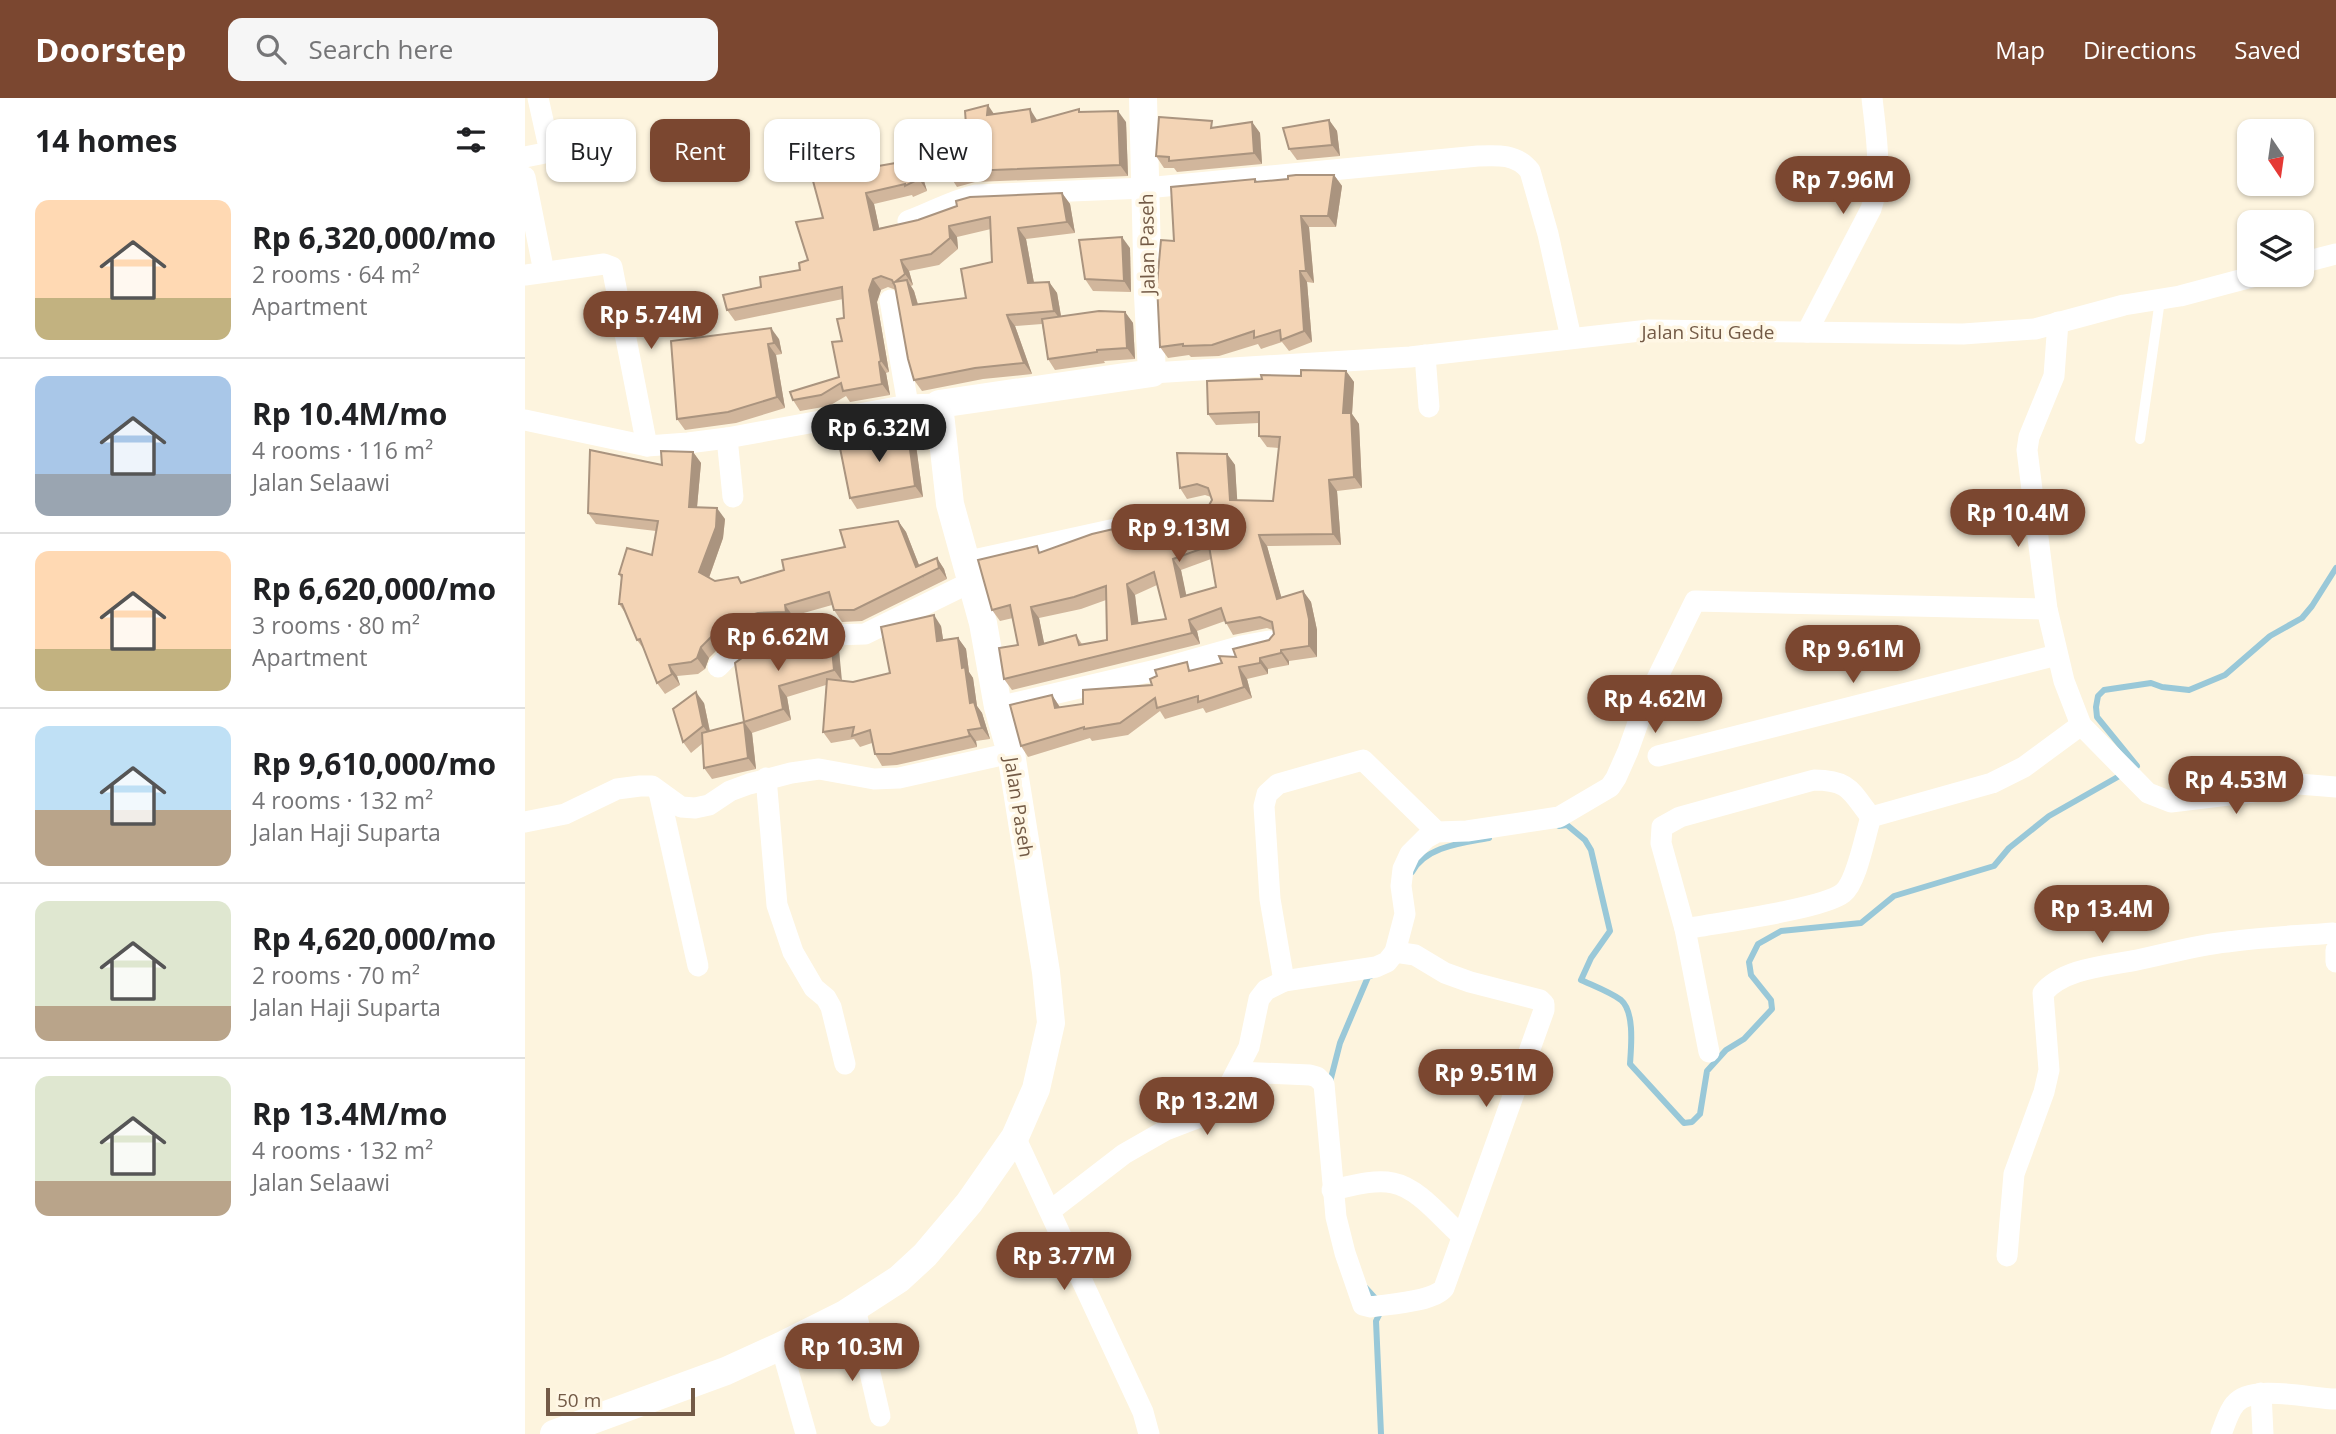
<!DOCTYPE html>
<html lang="en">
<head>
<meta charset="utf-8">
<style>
  :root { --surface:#fff; --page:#f6f6f6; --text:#202124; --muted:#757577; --line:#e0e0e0; --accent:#7b4730 }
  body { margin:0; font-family:"Open Sans",sans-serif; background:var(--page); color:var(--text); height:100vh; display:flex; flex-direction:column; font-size:26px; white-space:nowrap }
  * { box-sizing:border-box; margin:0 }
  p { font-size:23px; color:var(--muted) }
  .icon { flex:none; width:38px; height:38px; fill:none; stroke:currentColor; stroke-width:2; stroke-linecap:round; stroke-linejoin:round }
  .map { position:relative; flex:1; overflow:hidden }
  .details { display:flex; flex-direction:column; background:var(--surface); width:525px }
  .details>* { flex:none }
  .guide { position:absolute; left:21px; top:21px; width:665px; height:63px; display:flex; gap:14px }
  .needle { width:46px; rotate:167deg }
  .controls { position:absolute; left:1712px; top:21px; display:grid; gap:14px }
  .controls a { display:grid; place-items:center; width:77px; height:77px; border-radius:14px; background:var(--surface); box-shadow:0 2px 5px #0004; font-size:35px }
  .scale { position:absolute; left:21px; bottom:18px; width:149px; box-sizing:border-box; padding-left:7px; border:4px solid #735a46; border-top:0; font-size:19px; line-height:24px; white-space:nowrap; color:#735a46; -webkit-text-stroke:5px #fff7e5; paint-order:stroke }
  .price { position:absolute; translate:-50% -60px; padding:0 16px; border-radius:24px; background:var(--accent); color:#fff; font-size:23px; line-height:46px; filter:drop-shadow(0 2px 4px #0008) }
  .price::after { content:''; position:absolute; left:50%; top:42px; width:21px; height:16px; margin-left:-10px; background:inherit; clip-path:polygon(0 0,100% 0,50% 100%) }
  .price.active { background:#222; color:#fff }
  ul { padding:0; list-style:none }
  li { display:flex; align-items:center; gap:21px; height:175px; padding:0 35px }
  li+li { border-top:2px solid var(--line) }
  li span { display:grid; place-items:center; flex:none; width:196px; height:140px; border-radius:14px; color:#555 }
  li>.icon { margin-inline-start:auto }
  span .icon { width:84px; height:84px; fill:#fffc; stroke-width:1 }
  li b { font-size:30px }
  h2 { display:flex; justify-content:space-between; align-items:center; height:84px; padding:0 35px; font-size:30px }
  .chip { padding:0 24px; border-radius:14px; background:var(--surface); box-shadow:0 2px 5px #0004; font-size:24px; line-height:63px }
  .chip.active { background:var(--accent); color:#fff }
  header { display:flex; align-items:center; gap:42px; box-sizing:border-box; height:98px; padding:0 35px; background:var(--accent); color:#fff }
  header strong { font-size:33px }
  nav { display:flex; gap:38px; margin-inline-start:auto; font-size:24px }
  .search { width:490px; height:63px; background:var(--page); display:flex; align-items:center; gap:18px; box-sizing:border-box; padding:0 24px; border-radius:14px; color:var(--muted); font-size:26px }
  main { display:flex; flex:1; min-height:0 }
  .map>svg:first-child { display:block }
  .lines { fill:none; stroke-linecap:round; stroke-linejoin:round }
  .stream { stroke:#99c8d8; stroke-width:6 }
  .lane { stroke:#fff; stroke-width:10 }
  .street { stroke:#fff; stroke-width:21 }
  .secondary { stroke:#fff; stroke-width:28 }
  .wall { fill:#d1b69c; fill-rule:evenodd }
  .shaded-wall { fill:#aa947f }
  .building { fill:#f3d4b5; stroke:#aa947f; stroke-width:2; fill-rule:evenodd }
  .labels { text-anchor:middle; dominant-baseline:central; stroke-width:7; stroke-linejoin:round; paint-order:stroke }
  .street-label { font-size:19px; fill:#735a46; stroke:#fff7e5 }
</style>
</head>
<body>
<header>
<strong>Doorstep</strong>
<div class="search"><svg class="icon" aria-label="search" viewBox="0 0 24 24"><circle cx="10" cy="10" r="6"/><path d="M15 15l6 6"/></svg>Search here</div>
<nav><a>Map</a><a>Directions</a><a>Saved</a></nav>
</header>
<main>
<section class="details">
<h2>14 homes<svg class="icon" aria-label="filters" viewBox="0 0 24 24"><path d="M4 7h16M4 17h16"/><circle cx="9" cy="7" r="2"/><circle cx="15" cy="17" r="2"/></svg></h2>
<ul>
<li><span style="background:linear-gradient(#ffd9b3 70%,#c2b280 0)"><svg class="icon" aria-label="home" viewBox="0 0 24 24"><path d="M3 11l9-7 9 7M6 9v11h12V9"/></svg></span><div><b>Rp 6,320,000/mo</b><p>2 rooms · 64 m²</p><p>Apartment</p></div></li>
<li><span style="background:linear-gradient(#a9c7e8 70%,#9aa5b1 0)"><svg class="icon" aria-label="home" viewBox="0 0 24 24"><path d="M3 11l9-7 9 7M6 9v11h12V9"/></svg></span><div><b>Rp 10.4M/mo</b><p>4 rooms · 116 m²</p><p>Jalan Selaawi</p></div></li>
<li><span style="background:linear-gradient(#ffd9b3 70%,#c2b280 0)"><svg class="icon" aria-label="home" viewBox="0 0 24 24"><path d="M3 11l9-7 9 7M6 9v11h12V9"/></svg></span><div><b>Rp 6,620,000/mo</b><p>3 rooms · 80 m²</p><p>Apartment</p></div></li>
<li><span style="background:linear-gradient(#bfe0f5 60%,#b9a48a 0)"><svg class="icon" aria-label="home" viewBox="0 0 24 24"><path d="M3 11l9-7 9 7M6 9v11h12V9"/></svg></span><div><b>Rp 9,610,000/mo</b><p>4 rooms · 132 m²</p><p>Jalan Haji Suparta</p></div></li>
<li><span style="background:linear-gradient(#dfe7d0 75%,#b9a48a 0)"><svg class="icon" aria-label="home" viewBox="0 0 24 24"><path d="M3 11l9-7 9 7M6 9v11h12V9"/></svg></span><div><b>Rp 4,620,000/mo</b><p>2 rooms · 70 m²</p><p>Jalan Haji Suparta</p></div></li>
<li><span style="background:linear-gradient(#dfe7d0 75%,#b9a48a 0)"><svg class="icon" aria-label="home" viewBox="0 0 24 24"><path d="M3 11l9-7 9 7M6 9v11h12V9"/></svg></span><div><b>Rp 13.4M/mo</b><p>4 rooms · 132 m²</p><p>Jalan Selaawi</p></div></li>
</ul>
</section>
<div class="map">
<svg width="1811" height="1336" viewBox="0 0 1811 1336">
  <rect width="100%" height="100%" fill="#fdf4de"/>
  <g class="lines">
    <!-- stream -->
    <g class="stream">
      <path d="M1034 728 1042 727 1060 742 1066 752 1085 833 1066 860 1056 882C1069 888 1085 894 1096 902 1110 914 1106 950 1105 966L1159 1025 1167 1024 1175 1016 1182 973 1201 952 1219 941 1247 911 1246 902 1226 877 1224 864 1233 846 1256 833 1336 825 1369 798 1469 768 1484 750 1524 718 1612 668 1572 619 1571 609 1573 598 1579 592 1626 585 1637 589 1664 592 1700 577 1745 538 1777 520 1787 508 1811 470"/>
      <path d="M887 774C901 748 938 745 964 740"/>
      <polyline points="805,984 815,945 843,879 846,878"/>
      <polyline points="840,1189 850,1200 854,1217 851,1223 856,1336"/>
    </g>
    <!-- lane -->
    <polyline class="lane" points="1615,341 1635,202"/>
    <!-- street -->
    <g class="street">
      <polyline points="0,59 25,54 13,0"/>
      <polyline points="0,79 19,174"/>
      <path d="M383 123C408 114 425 103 451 97L621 90 953 58C973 57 992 56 1005 73L1023 136 1046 240"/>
      <polyline points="1776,165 1811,156"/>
      <polyline points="0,177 79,166 87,169 122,348"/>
      <polyline points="365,202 383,307"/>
      <polyline points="1533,224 1529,278 1504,339 1502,352 1522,511 1539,583 1556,627 1623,695 1646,704 1736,693 1774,686 1811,689"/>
      <path d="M1282 234 1346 111C1358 75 1351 37 1347 0"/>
      <polyline points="900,257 904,309"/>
      <polyline points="627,275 885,259 1124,232 1438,236 1510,231 1599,207 1655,198 1734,177"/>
      <polyline points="0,322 122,348 163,345 202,340 383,307 414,306"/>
      <polyline points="202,340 208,399"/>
      <polyline points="439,464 622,424"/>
      <path d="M193 569C211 550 219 544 244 539L340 536 446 484"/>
      <polyline points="473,609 631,572 716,548 744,543"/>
      <polyline points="1133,658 1532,557"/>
      <polyline points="241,680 252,807 268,854 289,890 301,900 306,909 320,966"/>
      <polyline points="134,694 173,868"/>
      <polyline points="0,724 40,716 92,691 115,688 127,688 156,709 170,710 184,707 205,693 224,686 266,675 294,671 349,681 374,680 486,655"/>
      <polyline points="912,734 838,662 753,686 742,696 739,708 745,801 759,883 851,869 862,864 870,854 880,816 876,788 878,771 885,756 901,740 912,734 942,733 1034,719 1085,689 1091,680 1103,653 1120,605 1170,503 1522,511"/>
      <path d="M1160 831C1191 825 1298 811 1318 795 1332 784 1340 737 1346 719L1467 685 1499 669 1556 627"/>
      <polyline points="1811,852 1811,864"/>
      <path d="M1184 954 1160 831 1136 745 1137 729 1155 719 1289 682C1325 682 1326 694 1346 719"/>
      <path d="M712 974 785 977 792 979 799 986 811 1119 820 1155 838 1207 846 1209C864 1206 908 1204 919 1190L1019 912V906L1015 902 945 884 920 875 890 857 870 854"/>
      <polyline points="490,1039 618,1314 624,1336"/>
      <path d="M807 1092C826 1088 849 1081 868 1085 894 1090 917 1121 937 1138"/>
      <polyline points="525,1113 599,1056 641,1032 680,1017 696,1003 724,949 734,901 741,892 759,883"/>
      <path d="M1482 1158 1489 1076 1519 994 1524 972 1518 895C1539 870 1582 868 1612 862 1642 856 1671 847 1702 844 1737 839 1773 838 1808 835L1811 838"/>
      <polyline points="330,1210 355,1318"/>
      <polyline points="256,1248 281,1336"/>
      <polyline points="1736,1295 1738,1336"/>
      <path d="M1696 1336C1700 1327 1703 1314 1710 1306 1727 1285 1786 1301 1811 1301"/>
    </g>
    <!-- secondary -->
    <polyline class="secondary" points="29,1336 201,1273 256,1248 320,1216 374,1181 400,1157 444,1105 490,1039 511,991 526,925 521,874 486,655 473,609 458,525 425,406 414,306 627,275 623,197 618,0"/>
  </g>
  <!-- wall -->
  <g class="wall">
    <polygon points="554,11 555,14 601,24 603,78 450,84 432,89 425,78 443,54 469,16 513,23"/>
    <polygon points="804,22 812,33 815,58 772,62 764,51"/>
    <polygon points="727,24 735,35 737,66 652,74 649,70 639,70 631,58 691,29"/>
    <path d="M396 73 402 93 388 99 387 97 349 106 354 130 537 95 545 106 550 135 501 141 509 185 524 184 532 195 536 218 600 214 608 225 610 261 579 263 580 265 530 272 523 261 517 226 490 228 507 276 458 281 397 293 389 282 371 192 363 189 356 192 352 204 364 274 361 275 365 297 325 304 321 298 304 308 275 313 268 302 314 279 319 220 318 201 210 223 202 212 236 189 275 172 283 162 310 81ZM466 131 467 164 441 200 393 206 389 193 386 188 388 187 384 173 414 167 433 151 432 139Z"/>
    <polygon points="809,77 817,88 811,129 784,129 789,185 782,184 787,244 764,253 757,244 736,251 733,246 694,258 666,259 664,257 643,260 635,249 649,143 730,81 733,84"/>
    <polygon points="605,150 606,194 568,193 560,181"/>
    <polygon points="254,241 257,256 251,257 260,310 211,325 160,332 152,321 146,243"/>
    <path d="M821 273 829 284 827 316 834 326 837 390 812 393 816 447 742 448 756 499 778 493 786 504 792 532V559L764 563V567L743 571V576L722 581 727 600 681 615 678 610 640 621 635 613 603 637 567 643 565 640 503 659 496 648 527 597 535 609 558 606 627 587 668 572 697 565 711 559 744 542 749 536 748 532 742 530 708 537 700 523 672 533 675 546 487 592 479 581 493 547 488 520 475 523 467 512 516 454 683 409 687 402 686 399 680 397 662 401 655 390 702 356 710 367 712 403H748L754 350 742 349 734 338V325L691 327 683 316 737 281 776 278ZM686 461 691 489 661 498 656 472ZM632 487 641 521 613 525 610 497ZM581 502 582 542 557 546 551 537 519 546 514 520 556 511Z"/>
    <polygon points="390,340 398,399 332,411 325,400"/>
    <polygon points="168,354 176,365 172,409 200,421 198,440 184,480 190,483 218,484 259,472 320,449 373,423 381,434 394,467 412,460 419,471 422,481 337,523 317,524 309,512 307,507 268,518 269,525 241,526 217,533 202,542 184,560 180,571 173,576 152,578 155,587 140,596 132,585 120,553 112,542 101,516 94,506 96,480 94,476 127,457 131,433 71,426 63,415 137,367"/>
    <polygon points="416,528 418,542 433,540 441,551 444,574 448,580 452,608 457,615 465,641 451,643 452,649 372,667 357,668 350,656 347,645 335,649 329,641 306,645 298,634 301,587 262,599 266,622 227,635 231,671 187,681 179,670 178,645 166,655 158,644 179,605 185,633 219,624 265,540 271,549 314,552 316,583 328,584 365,575"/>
  </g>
  <!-- shaded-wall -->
  <g class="shaded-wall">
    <polygon points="463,7 471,19 462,17"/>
    <polygon points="505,11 512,22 507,24"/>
    <polygon points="593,13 601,24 603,78 595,67"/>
    <polygon points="804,22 812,33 815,58 807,47"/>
    <polygon points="727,24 735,35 737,66 729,55"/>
    <polygon points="388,62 396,73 402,93 394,81"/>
    <polygon points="809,77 817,88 811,129 803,118"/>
    <polygon points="341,95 349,106 357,143 349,132"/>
    <polygon points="537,95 545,106 550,135 542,124"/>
    <polygon points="776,118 784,129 789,185 781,173"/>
    <polygon points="424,128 432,139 433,151 425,140"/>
    <polygon points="493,130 501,141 511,196 503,185"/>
    <polygon points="597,139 605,150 606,194 599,183"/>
    <polygon points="376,162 384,173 388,187 380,176"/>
    <polygon points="775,173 782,184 787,244 779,233"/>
    <polygon points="348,181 356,192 352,204 364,274 356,263 344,192"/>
    <polygon points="382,182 389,193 396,218 388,207"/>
    <polygon points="524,184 532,195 537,224 529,213"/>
    <polygon points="600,214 608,225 610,261 602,250"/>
    <polygon points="482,217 490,228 507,276 499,265"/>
    <polygon points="246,230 254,241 257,256 249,245"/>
    <polygon points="243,246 251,257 260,310 252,299"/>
    <polygon points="354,264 361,275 365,297 357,286"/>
    <polygon points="821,273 829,284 827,316 834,326 837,390 829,379 818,315"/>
    <polygon points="382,329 390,340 398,399 390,388"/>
    <polygon points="168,354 176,365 171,420 164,409"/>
    <polygon points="702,356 710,367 713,414 705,402"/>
    <polygon points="804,382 812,393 816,447 808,436"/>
    <polygon points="192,410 200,421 198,440 182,485 174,474"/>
    <polygon points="373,423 381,434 399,480 391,469"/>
    <polygon points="734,437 742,448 760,512 752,501"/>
    <polygon points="412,460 419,471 422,481 414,470"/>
    <polygon points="648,461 656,472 664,510 656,499"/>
    <polygon points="602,486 610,497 615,537 607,526"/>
    <polygon points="778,493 786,504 792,532 792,559 784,548"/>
    <polygon points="260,507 268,518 269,525 261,514"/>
    <polygon points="506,509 514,520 522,559 514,547"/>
    <polygon points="409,517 416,528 420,554 412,543"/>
    <polygon points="664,522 672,533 675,546 667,535"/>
    <polygon points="265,540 273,551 266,550"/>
    <polygon points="433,540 441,551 444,574 448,580 452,608 457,615 465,641 457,630 445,605 437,570"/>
    <polygon points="306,541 314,552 317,583 309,572"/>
    <polygon points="176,549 184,560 180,571 172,560"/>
    <polygon points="756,552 764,563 764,567 756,555"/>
    <polygon points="735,560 743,571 743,576 735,565"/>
    <polygon points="144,567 152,578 155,587 147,576"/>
    <polygon points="714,569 722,581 727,600 719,589"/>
    <polygon points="254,588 262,599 266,622 258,611"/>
    <polygon points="171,594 179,605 186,639 178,628"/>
    <polygon points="527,597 534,608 538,621 530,610"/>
    <polygon points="219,624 227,635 231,671 223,660"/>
    <polygon points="443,632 451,643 452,649 445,638"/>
  </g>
  <!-- building -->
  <g class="building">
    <polygon points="463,7 462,17 505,11 507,24 554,11 554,14 593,13 595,67 443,73 425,78 419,52 443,54 440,13"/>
    <polygon points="634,19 687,23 686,30 727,24 729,55 644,63 644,59 631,58"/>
    <polygon points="804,22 807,47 764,51 758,30"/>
    <path d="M388 62 394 81 380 88V86L341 95 349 132 393 122 432 108 431 103 445 99 537 95 542 124 493 130 503 185 524 184 529 213 482 217 499 265 450 270 389 282 383 261 370 188 367 182 356 178 348 181 344 192 356 263 354 264 357 286 318 293 316 285 296 297 268 302 265 294 314 279 307 244 317 243 312 221 319 220 317 189 202 212 198 197 236 189 235 179 275 172 274 165 283 162 271 124 298 120 288 83 308 78 309 81 336 74V71ZM465 119 467 164 436 171 441 200 388 207 382 182 370 184 380 176 376 162 406 156 425 140 424 128Z"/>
    <polygon points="771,77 809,77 803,118 776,118 781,173 775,173 779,233 756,242 755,232 729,240 729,233 687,247 658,248 658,246 635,249 632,186 636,142 649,143 646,89 730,81 730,84 763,81 763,78"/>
    <polygon points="597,139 599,183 560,181 554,142"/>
    <polygon points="574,213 600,214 602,250 572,252 572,254 523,261 517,221"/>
    <polygon points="246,230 249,245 243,246 252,299 203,314 152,321 146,243"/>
    <path d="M776 272 821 273 818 315H826L829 379 804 382 808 436 734 437 752 501 778 493 784 521V548L756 552V555L735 560V565L714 569 719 589 673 604V598L632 610 630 600 595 625 559 631V629L496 648 485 607 527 597 530 610 558 606V592L627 587 625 581 632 578 630 572 662 564 664 573 697 565 694 558 711 559 708 551 744 542 749 536 747 524 735 519 701 525 696 510 664 522 667 535 479 581 474 550 493 547 485 507 467 512 453 462 512 448 514 455 567 436 683 409 687 402 683 390 672 386 655 390 652 355 702 356 705 402 748 403 755 339 734 338V314L683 316 682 283 737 281 736 277 776 278ZM684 448 691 489 656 499 648 461ZM629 474 641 521 607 526 602 486ZM581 488 582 542 554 547 551 537 514 547 506 509 549 499Z"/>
    <polygon points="382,329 390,388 325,400 315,350"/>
    <polygon points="65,352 137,367 136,353 168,354 164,409 192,410 191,429 174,474 190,483 213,479 216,485 259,472 257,462 320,449 315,432 373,423 391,469 412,460 414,470 329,512 309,512 304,494 260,507 261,514 233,515 209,522 194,531 176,549 172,560 166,564 144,567 147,576 132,585 115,541 112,542 97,506 94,506 97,477 94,476 102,450 127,457 133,423 63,415"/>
    <polygon points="409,517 412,543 433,540 437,570 440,569 445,605 449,604 457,630 443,632 445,638 365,656 350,656 345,632 327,638 329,629 298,634 302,581 328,584 365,575 356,529"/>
    <polygon points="265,540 266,550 306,541 309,572 254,588 258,611 219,624 210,565 239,544 237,541"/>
    <polygon points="171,594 178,628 158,644 148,611"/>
    <polygon points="219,624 223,660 179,670 177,635"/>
  </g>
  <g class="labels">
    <!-- street labels -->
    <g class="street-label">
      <text transform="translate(622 146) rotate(-91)">Jalan Paseh</text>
      <text x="1183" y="234">Jalan Situ Gede</text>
      <text transform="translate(494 709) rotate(81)">Jalan Paseh</text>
    </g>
  </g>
</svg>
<div class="controls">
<a><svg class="needle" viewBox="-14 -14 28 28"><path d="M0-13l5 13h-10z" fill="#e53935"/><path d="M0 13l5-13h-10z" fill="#757577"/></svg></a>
<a><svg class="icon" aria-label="layers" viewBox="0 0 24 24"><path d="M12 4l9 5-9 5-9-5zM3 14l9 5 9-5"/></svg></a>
</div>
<div class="scale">50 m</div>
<b class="price" style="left:1318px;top:118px">Rp 7.96M</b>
<b class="price" style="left:126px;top:253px">Rp 5.74M</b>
<b class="price active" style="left:354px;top:366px">Rp 6.32M</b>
<b class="price" style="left:1493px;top:451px">Rp 10.4M</b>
<b class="price" style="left:654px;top:466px">Rp 9.13M</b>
<b class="price" style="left:253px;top:575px">Rp 6.62M</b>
<b class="price" style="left:1328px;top:587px">Rp 9.61M</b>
<b class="price" style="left:1130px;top:637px">Rp 4.62M</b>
<b class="price" style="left:1711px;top:718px">Rp 4.53M</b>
<b class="price" style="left:1577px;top:847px">Rp 13.4M</b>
<b class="price" style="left:961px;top:1011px">Rp 9.51M</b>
<b class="price" style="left:682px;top:1039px">Rp 13.2M</b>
<b class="price" style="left:539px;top:1194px">Rp 3.77M</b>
<b class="price" style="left:327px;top:1285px">Rp 10.3M</b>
<div class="guide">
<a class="chip">Buy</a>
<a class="chip active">Rent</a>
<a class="chip">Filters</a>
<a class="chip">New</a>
</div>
</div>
</main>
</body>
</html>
